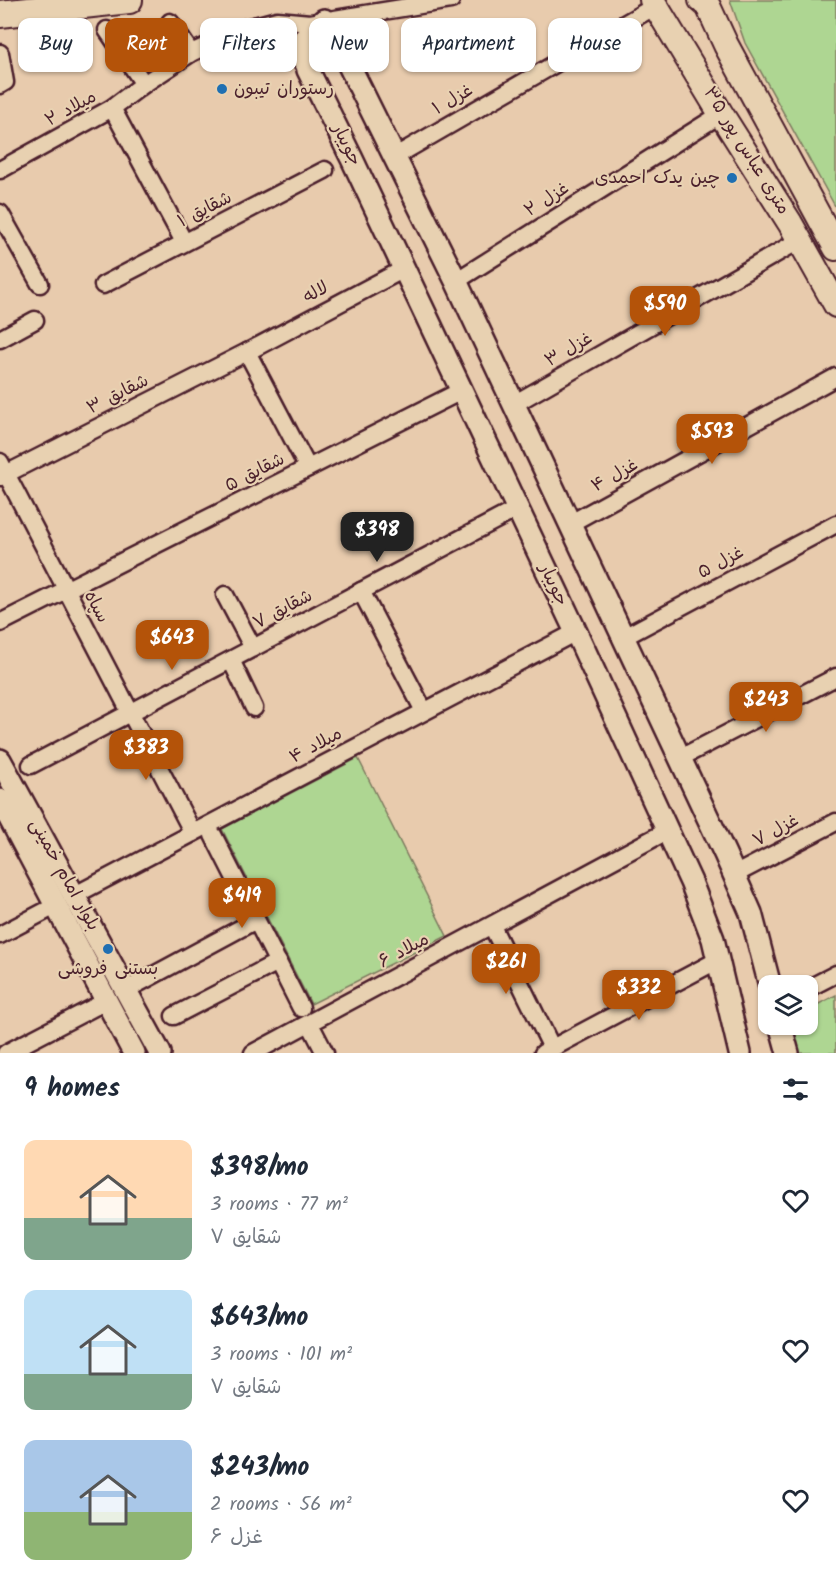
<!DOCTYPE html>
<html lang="en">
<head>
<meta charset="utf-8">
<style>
  :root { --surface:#fff; --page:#f2f2f3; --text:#1f2937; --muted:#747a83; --accent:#b45309 }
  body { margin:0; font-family:Kalam,"Playpen Sans Arabic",sans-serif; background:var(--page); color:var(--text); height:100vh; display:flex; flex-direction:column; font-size:22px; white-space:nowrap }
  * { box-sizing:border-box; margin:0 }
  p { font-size:20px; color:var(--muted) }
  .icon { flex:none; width:33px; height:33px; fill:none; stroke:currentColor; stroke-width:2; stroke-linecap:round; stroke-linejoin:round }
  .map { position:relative; height:1053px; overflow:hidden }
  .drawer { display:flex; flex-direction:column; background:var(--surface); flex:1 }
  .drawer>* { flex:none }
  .hud { position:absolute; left:18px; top:18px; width:801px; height:54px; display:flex; gap:12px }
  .fabs { position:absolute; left:758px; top:975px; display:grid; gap:12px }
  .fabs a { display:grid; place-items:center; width:60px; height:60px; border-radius:12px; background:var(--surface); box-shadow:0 2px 4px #0004; font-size:30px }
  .price { position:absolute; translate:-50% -51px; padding:0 14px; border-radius:12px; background:var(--accent); color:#fff; font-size:20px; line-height:39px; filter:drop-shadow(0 2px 3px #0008) }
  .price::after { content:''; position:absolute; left:50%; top:36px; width:18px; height:14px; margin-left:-9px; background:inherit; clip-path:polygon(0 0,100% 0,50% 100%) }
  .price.on { background:#222; color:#fff }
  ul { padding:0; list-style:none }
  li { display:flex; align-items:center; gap:18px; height:150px; padding:0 24px }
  li span { display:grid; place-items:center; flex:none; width:168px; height:120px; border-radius:12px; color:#555 }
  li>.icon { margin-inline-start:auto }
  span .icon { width:72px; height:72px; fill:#fffc; stroke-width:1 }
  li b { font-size:26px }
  h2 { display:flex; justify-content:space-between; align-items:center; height:72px; padding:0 24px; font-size:26px }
  .tag { padding:0 21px; border-radius:12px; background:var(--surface); box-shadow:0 2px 4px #0004; font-size:21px; line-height:54px }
  .tag.on { background:var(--accent); color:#fff }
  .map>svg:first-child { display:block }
  .green { fill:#aed692; stroke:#7c7a5e; stroke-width:1.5 }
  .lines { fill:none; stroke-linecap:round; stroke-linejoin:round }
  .minor-casing { stroke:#4a1f2b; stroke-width:21 }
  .tertiary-casing { stroke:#4a1f2b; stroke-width:26 }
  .secondary-casing { stroke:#4a1f2b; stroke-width:28 }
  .primary-casing { stroke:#4a1f2b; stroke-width:30 }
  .minor { stroke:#e8d1b1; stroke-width:16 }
  .tertiary { stroke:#e8d1b1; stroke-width:21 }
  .secondary { stroke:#e8d1b1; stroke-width:24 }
  .primary { stroke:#e8d1b1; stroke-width:26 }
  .poi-dot { fill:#1f6fb2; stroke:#e8d1b1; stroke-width:2 }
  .labels { text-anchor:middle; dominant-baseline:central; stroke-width:4.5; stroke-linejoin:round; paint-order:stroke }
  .poi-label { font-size:18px; fill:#4a1f2b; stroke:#e8d1b1; text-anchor:start }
  .street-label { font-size:18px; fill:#4a1f2b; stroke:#e8d1b1 }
</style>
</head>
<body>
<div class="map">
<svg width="836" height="1053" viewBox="0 0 836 1053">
  <rect width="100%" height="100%" fill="#e8cbad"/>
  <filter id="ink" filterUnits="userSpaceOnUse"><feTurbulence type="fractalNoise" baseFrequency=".0167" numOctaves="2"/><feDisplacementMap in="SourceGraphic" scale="12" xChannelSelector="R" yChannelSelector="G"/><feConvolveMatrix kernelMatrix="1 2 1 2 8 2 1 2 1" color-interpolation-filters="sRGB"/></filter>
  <g filter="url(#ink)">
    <!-- green -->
    <g class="green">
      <polygon points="730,0 836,0 836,208 745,43"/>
      <polygon points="358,758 447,936 311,1004 222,829"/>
      <polygon points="836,995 836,1053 798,1053 792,1025 807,1024 807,1010"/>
    </g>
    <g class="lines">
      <!-- minor casing -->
      <g class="minor-casing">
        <g id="minor">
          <polyline points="170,22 191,53"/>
          <path d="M250 29C284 37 287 41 307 69"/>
          <polyline points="107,30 144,84"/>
          <polyline points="0,53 5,82 0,85"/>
          <polyline points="112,108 184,242"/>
          <polyline points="394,157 657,5"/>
          <polyline points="0,170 112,108 144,84 191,53 246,28 277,20 310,23 451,0"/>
          <polyline points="0,213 40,284"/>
          <polyline points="456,281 721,114"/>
          <polyline points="103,285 325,170"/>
          <polyline points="0,339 35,320"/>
          <polyline points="247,352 308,468"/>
          <polyline points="514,404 800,240"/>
          <polyline points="0,462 193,833"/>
          <polyline points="0,477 247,352 404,269"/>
          <polyline points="571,523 836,377"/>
          <polyline points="361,591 424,711"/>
          <polyline points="225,595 253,648"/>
          <polyline points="0,623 461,391"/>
          <polyline points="624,637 836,524"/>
          <polyline points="231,660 254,708"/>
          <polyline points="680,758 836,677"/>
          <polyline points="31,765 517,509"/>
          <polyline points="213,835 301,1008"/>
          <polyline points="734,875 836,822"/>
          <polyline points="75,895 576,632"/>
          <polyline points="492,926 552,1048"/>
          <polyline points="0,935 55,906"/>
          <polyline points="807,989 836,974"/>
          <polyline points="126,990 256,920"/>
          <polyline points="174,1016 278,962"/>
          <polyline points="310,1024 325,1053"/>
          <polyline points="6,1053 106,1001"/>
          <polyline points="253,1053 667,831"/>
          <polyline points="543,1053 718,960"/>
        </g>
      </g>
      <!-- tertiary casing -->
      <g class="tertiary-casing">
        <g id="tertiary">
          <polyline points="0,760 160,1053"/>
          <polyline points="0,800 134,1053"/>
          <polyline points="780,1024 788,1053"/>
          <polyline points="740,1053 713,939 691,882 576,632 352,159 308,70 303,40 324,20 333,33 456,281 725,854 751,913 770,986"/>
        </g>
      </g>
      <!-- secondary casing -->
      <g class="secondary-casing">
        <g id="secondary">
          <polyline points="652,0 721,114 790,223 836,305"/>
          <polyline points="701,0 708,6 726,45 836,248"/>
        </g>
      </g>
      <!-- primary casing -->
      <g class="primary-casing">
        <polyline id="primary" points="0,14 129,0"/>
      </g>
      <!-- minor -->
      <use href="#minor" class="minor"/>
      <!-- tertiary -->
      <use href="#tertiary" class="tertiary"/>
      <!-- secondary -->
      <use href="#secondary" class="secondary"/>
      <!-- primary -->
      <use href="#primary" class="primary"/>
    </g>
  </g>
  <!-- markers -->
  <g class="poi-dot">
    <circle cx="222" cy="89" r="6"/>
    <circle cx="732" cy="178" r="6"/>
    <circle cx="108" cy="949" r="6"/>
  </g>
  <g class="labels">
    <!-- poi labels -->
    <g class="poi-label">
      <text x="234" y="89">رستوران تیبون</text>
      <text x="720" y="178" text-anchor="end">چین یدک احمدی</text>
      <text x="108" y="969" text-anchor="middle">بستنی فروشی</text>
    </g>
    <!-- street labels -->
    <g class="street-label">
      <text transform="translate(453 100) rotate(-30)">غزل ۱</text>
      <text transform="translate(71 109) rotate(-29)">میلاد ۲</text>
      <text transform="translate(346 145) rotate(64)">جویبار</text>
      <text transform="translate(746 151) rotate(58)">۳۵ متری عباس پور</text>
      <text transform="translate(547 200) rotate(-32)">غزل ۲</text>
      <text transform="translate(205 210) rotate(-27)">شقایق ۱</text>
      <text transform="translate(316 293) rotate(-28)">لاله</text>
      <text transform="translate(569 350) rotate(-30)">غزل ۳</text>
      <text transform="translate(118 395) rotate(-27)">شقایق ۳</text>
      <text transform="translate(255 473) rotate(-27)">شقایق ۵</text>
      <text transform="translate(615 476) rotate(-29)">غزل ۴</text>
      <text transform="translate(721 563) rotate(-28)">غزل ۵</text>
      <text transform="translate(553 585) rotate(65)">جویبار</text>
      <text transform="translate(96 607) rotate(62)">سپاه</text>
      <text transform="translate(283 610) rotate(-28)">شقایق ۷</text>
      <text transform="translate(316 746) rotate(-28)">میلاد ۴</text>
      <text transform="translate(776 831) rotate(-28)">غزل ۷</text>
      <text transform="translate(64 875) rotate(61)">بلوار امام خمینی</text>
      <text transform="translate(404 951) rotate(-28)">میلاد ۶</text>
    </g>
  </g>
</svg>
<div class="fabs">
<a><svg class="icon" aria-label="layers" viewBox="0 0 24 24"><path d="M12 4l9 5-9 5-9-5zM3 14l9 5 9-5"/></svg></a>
</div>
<b class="price" style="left:665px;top:337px">$590</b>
<b class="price" style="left:712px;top:465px">$593</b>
<b class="price on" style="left:377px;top:563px">$398</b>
<b class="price" style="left:172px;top:671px">$643</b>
<b class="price" style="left:766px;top:733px">$243</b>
<b class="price" style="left:146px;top:781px">$383</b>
<b class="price" style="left:242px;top:929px">$419</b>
<b class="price" style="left:506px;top:995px">$261</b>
<b class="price" style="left:639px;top:1021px">$332</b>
<div class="hud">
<a class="tag">Buy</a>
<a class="tag on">Rent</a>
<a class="tag">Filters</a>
<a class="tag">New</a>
<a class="tag">Apartment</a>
<a class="tag">House</a>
</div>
</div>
<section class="drawer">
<h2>9 homes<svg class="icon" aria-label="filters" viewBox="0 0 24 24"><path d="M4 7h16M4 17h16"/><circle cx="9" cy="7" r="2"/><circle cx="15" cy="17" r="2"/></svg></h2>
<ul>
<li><span style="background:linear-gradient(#ffd9b3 65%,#7fa58c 0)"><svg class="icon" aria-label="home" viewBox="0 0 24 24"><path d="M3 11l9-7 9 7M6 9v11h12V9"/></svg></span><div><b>$398/mo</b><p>3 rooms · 77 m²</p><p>شقایق ۷</p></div><svg class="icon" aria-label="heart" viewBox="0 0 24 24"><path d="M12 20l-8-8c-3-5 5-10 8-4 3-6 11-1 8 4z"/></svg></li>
<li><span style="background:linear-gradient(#bfe0f5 70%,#7fa58c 0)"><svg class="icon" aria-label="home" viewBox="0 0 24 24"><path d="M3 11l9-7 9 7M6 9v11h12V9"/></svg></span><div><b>$643/mo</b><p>3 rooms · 101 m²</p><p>شقایق ۷</p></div><svg class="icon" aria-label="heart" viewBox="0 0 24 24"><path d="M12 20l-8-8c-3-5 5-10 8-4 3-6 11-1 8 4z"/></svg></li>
<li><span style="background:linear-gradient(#a9c7e8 60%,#8fb573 0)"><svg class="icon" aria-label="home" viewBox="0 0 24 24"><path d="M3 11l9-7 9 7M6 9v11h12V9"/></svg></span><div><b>$243/mo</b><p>2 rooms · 56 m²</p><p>غزل ۶</p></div><svg class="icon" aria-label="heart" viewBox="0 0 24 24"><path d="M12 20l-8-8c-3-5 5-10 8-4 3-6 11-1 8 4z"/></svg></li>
</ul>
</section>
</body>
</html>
